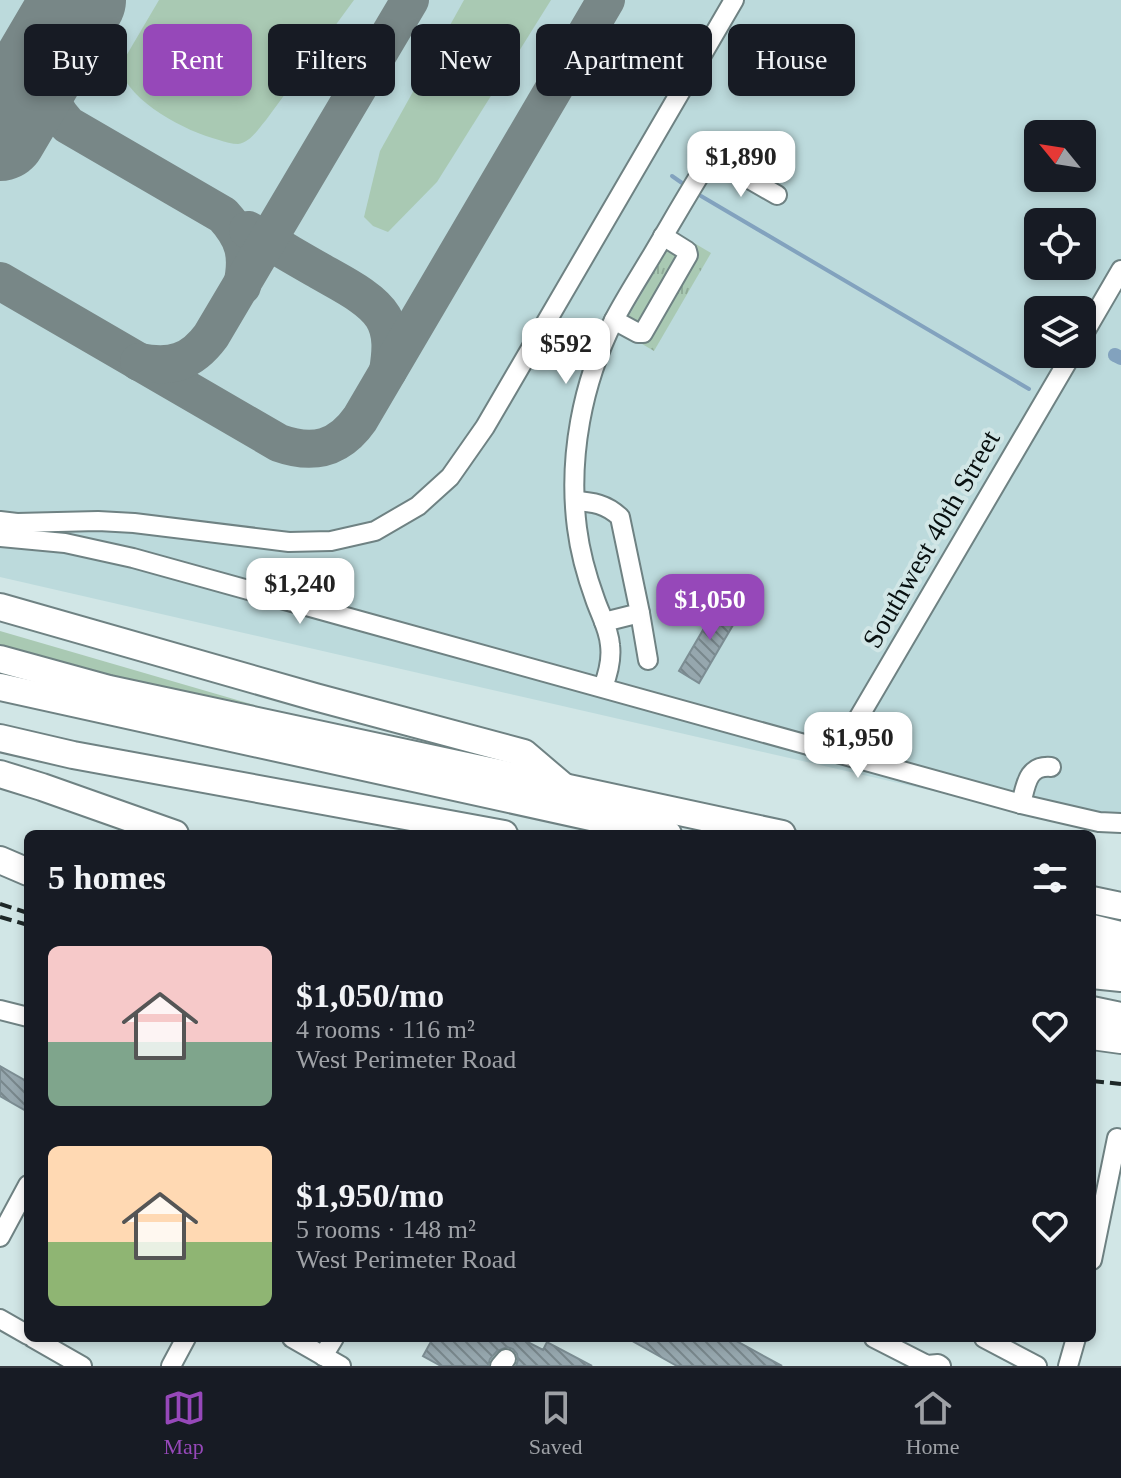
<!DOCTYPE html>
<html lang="en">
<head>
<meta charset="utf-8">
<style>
  :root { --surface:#171b24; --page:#20242c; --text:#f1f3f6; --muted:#9ea1a6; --line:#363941; --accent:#9648b9 }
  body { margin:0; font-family:"Times New Roman",serif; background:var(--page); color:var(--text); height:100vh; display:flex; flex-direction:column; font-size:30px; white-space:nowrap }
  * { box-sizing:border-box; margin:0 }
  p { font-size:26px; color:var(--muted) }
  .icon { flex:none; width:44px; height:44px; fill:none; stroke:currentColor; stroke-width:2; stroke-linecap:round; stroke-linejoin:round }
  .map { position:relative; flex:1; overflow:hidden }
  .panel { position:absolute; left:24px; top:830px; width:1072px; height:512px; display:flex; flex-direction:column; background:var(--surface); border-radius:12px; box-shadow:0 4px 12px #0003 }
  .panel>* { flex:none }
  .top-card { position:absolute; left:24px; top:24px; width:1074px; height:72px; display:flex; gap:16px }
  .needle { width:52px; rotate:300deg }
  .tools { position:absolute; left:1024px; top:120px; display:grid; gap:16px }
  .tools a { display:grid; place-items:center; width:72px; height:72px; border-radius:12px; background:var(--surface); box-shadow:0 4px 12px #0003; font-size:40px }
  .price { position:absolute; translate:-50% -68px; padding:0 18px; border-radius:16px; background:#fff; color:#222; font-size:26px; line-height:52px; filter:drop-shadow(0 2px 4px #0008) }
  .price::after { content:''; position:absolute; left:50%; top:48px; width:24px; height:18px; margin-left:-12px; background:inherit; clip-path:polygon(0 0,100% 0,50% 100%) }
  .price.selected { background:var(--accent); color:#fff }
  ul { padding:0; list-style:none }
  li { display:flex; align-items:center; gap:24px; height:200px; padding:0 24px }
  li span { display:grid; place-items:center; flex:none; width:224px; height:160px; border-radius:12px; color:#555 }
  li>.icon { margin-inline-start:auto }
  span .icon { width:96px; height:96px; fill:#fffc; stroke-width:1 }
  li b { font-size:34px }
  h2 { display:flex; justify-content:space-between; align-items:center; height:96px; padding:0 24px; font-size:34px }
  .pill { padding:0 28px; border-radius:12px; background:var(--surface); box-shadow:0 4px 12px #0003; font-size:28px; line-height:72px }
  .pill.selected { background:var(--accent); color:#fff }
  .tabs { display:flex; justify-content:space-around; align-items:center; height:112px; border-top:2px solid var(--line); background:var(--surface); font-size:22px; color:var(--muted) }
  .tabs a { display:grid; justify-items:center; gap:4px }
  .tabs .selected { color:var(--accent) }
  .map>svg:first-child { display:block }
  .built { fill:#bcdadc; fill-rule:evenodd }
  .grass { fill:#a9c9b3 }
  .park { fill:url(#park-tufts) }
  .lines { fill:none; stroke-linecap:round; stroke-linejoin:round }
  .stream { stroke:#82a2be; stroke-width:4 }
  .canal { stroke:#82a2be; stroke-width:14 }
  .taxiway { stroke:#788787; stroke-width:38 }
  .runway { stroke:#788787; stroke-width:94 }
  .building { fill:url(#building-back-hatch); stroke:#7c8d93; stroke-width:2 }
  .minor-casing { stroke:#6f8283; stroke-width:22 }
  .highway-casing { stroke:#6f8283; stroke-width:30 }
  .minor { stroke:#fff; stroke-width:18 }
  .highway { stroke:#fff; stroke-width:26 }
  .rail { stroke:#1e2828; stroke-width:4; stroke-dasharray:12 6; stroke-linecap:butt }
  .labels { text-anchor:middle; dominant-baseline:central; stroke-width:8; stroke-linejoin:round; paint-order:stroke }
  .street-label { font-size:28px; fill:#081010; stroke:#d1e6e6 }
</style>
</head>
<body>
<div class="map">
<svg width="1121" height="1366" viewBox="0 0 1121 1366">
  <defs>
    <pattern id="park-tufts" width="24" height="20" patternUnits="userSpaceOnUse" patternTransform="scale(2)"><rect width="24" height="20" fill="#a9c9b3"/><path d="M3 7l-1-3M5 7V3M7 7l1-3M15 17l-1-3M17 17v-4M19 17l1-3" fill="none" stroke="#90ac99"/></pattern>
    <pattern id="building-back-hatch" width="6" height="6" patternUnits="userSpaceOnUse" patternTransform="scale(2)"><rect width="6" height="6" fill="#96a7ae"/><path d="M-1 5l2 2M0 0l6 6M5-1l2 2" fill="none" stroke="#78878c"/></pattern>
  </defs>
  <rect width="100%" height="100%" fill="#d1e6e6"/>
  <!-- built -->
  <path class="built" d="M0 0H1121V834L0 577ZM1038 134H1082V178H1038ZM1038 222H1082V266H1038ZM1038 310H1082V354H1038Z"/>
  <!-- grass -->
  <g class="grass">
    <path d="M159 0H354L266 120C258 129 251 142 238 144 232 144 225 142 219 140 185 131 131 103 119 68Z"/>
    <polygon points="464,0 551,0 437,182 388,232 373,226 364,217 380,151"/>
    <polygon points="0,631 299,718 179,700 0,651"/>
  </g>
  <!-- park -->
  <polygon class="park" points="677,233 711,253 654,351 620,331"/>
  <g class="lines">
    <!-- stream -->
    <g class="stream">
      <polyline points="672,176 682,183"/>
      <polyline points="701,196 1029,389"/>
    </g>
    <!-- canal -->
    <polyline class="canal" points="1115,355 1121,358"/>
    <!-- taxiway -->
    <g class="taxiway">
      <path d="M55 41C43 75 42 97 68 125L223 215C244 238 249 255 242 286"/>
      <path d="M248 230C272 243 295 257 318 270 338 282 371 297 383 317 393 333 391 353 388 371"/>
      <path d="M0 281 279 443C313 455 339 449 360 419L606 0"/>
      <path d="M139 362C171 368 191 363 211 336L410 0"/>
    </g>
    <!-- runway -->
    <polyline class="runway" points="0,134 79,0"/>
  </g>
  <!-- building -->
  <g class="building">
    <polygon points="720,601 740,613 699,683 679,671"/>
    <polygon points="0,1066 28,1082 28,1112 0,1096"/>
    <polygon points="433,1338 520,1338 543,1350 547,1342 592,1366 516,1366 518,1360 517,1354 513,1349 507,1347 497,1351 490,1359 488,1366 441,1366 423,1356"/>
    <polygon points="627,1338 731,1338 782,1366 677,1366"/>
  </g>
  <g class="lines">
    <!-- minor casing -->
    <g class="minor-casing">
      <g id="minor">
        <polyline points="614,320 638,333 643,333 688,255 687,251 663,236"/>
        <polyline points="1082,337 1121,270"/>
        <path d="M575 501C593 502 606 504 620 517L640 613 604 622"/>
        <polyline points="0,521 17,523 98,521 134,523 289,542 331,541 375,531 418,506 450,477 485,427 734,0"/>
        <polyline points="0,537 65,543 133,558 1021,804 1099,822 1121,823"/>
        <polyline points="640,613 648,660"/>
        <path d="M603 687C608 674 612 660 610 645 609 629 600 614 595 599 587 577 580 552 577 528 568 458 582 383 614 320 626 297 641 274 654 252 673 220 691 188 711 157L777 195"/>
        <polyline points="840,753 849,734 1072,354"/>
        <path d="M1021 804C1026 785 1027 765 1051 767"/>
        <polyline points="0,1010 28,1017"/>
        <polyline points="0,1237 28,1185"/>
        <polyline points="1092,1260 1117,1138"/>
        <polyline points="0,1319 28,1335"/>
        <polyline points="33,1338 82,1366"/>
        <polyline points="292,1338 341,1366"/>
        <polyline points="874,1338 927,1365 938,1364 941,1366"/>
        <polyline points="984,1338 1037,1366"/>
        <polyline points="323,1356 334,1338"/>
        <polyline points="171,1366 186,1338"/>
        <polyline points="500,1366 506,1359"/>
        <polyline points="1068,1366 1076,1338"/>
      </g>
    </g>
    <!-- highway casing -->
    <g class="highway-casing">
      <g id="highway">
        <polyline points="0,607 315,697 524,753 564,787"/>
        <polyline points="0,659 109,689 782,834"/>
        <polyline points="0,687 668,834"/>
        <polyline points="0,738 73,755 504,834"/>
        <polyline points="0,774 42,787 175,834"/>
        <polyline points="0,860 28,872"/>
        <polyline points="1092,900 1121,906"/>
        <polyline points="1092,928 1121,935"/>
        <polyline points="1092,954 1121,960"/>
        <polyline points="1092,975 1121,978"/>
        <polyline points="1092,1010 1121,1016"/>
        <polyline points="1092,1036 1121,1040"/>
      </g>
    </g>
    <!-- minor -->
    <use href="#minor" class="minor"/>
    <!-- highway -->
    <use href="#highway" class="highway"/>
    <!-- rail -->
    <g class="rail">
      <polyline points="0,904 28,913"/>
      <polyline points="0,917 28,925"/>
      <polyline points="1092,1081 1121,1084"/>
    </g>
  </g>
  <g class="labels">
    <!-- street labels -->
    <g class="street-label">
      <text transform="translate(931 539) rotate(-60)">Southwest 40th Street</text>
    </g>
  </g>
</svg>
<div class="tools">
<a><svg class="needle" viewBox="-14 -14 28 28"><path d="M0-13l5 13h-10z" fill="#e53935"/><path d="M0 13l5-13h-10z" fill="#9ea1a6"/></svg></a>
<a><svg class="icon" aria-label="locate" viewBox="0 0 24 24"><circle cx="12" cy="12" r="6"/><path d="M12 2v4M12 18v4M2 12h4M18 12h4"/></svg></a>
<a><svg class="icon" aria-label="layers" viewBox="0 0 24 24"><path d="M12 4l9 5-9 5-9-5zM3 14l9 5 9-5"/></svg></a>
</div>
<b class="price" style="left:741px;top:199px">$1,890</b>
<b class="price" style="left:566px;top:386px">$592</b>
<b class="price" style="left:300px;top:626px">$1,240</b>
<b class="price selected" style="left:710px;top:642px">$1,050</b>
<b class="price" style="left:858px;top:780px">$1,950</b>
<div class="top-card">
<a class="pill">Buy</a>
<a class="pill selected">Rent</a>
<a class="pill">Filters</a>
<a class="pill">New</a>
<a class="pill">Apartment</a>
<a class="pill">House</a>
</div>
<section class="panel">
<h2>5 homes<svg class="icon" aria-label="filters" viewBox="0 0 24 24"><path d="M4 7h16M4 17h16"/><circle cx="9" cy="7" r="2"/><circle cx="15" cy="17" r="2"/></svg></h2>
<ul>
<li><span style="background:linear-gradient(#f6c9c9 60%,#7fa58c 0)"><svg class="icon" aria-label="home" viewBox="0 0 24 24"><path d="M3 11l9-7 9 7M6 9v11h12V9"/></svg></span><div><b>$1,050/mo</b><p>4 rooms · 116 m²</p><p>West Perimeter Road</p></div><svg class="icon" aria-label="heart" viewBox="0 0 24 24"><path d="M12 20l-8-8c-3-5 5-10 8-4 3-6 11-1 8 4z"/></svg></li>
<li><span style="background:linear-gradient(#ffd9b3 60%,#8fb573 0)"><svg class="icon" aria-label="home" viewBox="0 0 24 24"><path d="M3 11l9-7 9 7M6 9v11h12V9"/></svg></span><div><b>$1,950/mo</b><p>5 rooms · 148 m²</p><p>West Perimeter Road</p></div><svg class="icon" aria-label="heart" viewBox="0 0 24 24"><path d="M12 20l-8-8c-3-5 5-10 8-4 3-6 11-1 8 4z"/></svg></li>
</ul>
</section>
</div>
<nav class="tabs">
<a class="selected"><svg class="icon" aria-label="map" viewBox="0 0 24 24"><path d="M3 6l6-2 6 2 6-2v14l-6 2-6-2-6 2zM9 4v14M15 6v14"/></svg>Map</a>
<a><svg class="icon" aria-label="saved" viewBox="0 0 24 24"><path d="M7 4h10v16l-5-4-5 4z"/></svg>Saved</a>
<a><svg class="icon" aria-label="home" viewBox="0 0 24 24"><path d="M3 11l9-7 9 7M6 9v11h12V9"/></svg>Home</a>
</nav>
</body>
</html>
